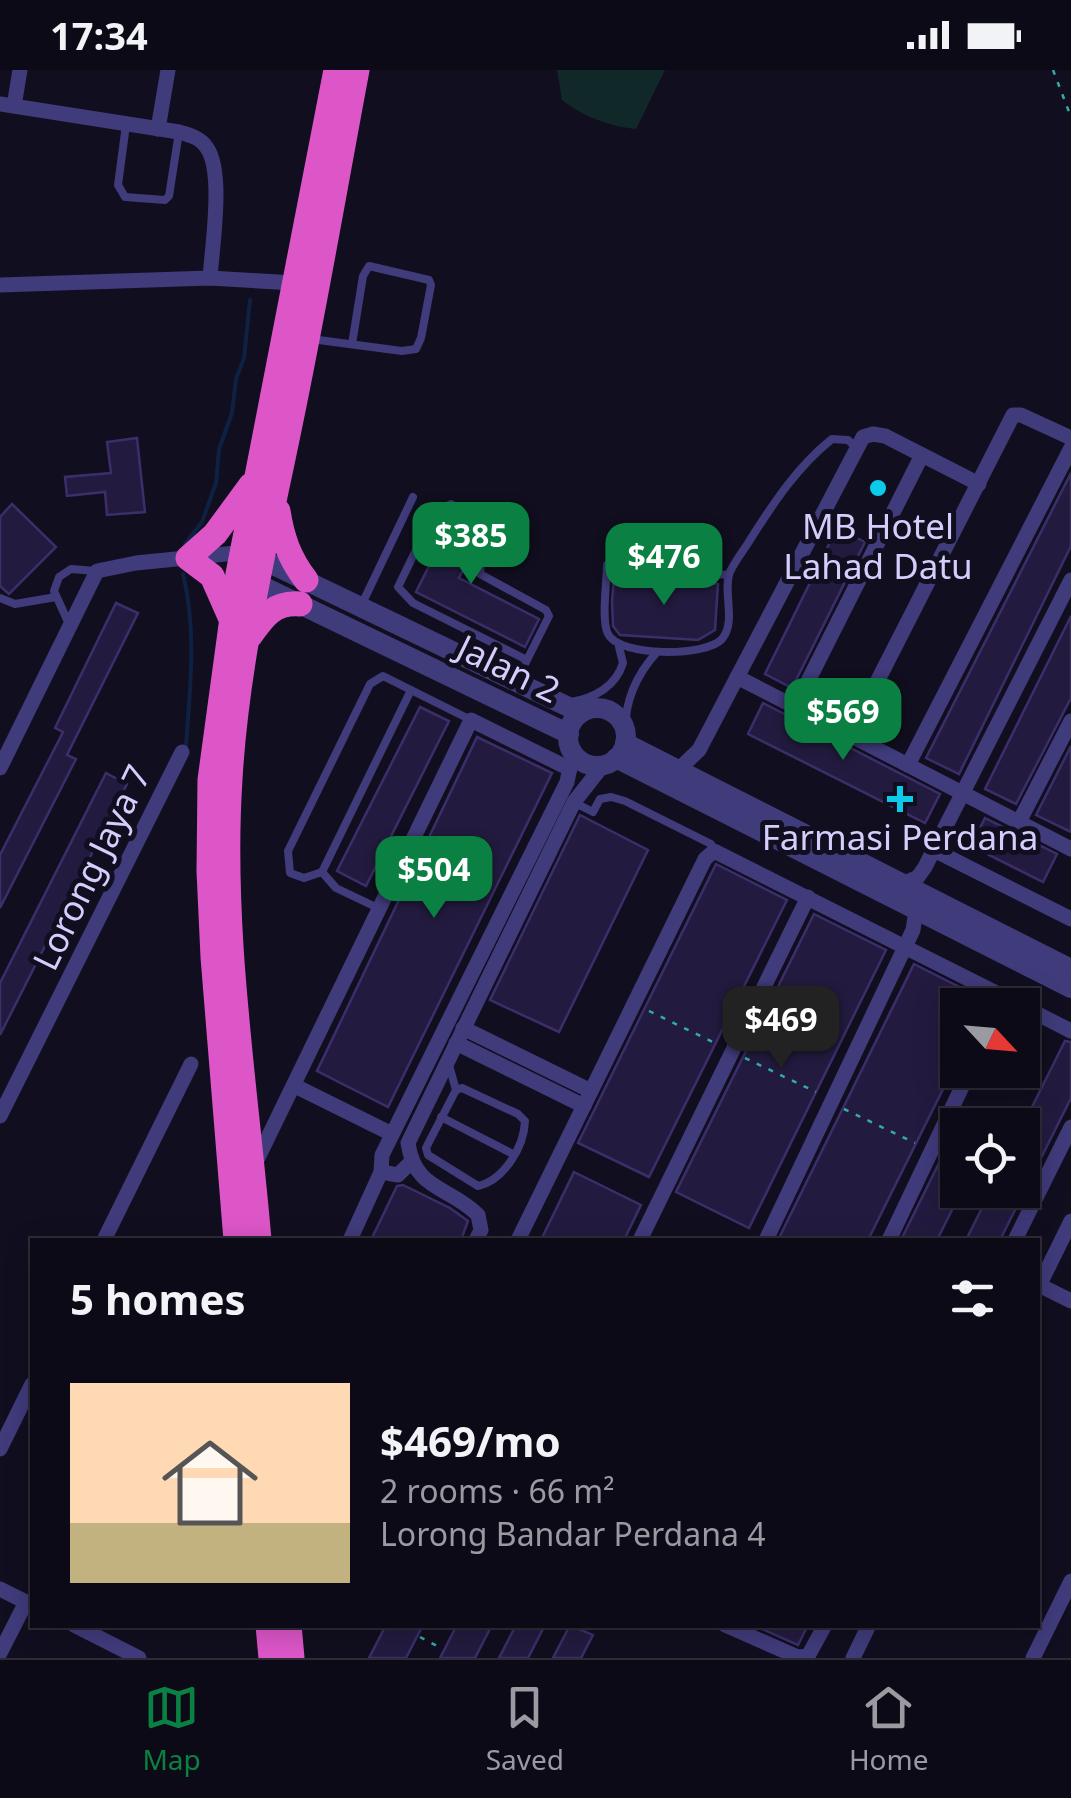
<!DOCTYPE html>
<html lang="en">
<head>
<meta charset="utf-8">
<style>
  :root { --surface:#0d0a17; --page:#161320; --text:#f1f3f6; --muted:#9a9aa1; --line:#2d2b36; --accent:#0b8043 }
  body { margin:0; font-family:"Noto Sans",sans-serif; background:var(--page); color:var(--text); height:100vh; display:flex; flex-direction:column; font-size:38px; white-space:nowrap }
  * { box-sizing:border-box; margin:0 }
  p { font-size:32px; color:var(--muted) }
  .icon { flex:none; width:55px; height:55px; fill:none; stroke:currentColor; stroke-width:2; stroke-linecap:round; stroke-linejoin:round }
  .map { position:relative; flex:1; overflow:hidden }
  .details { position:absolute; left:30px; top:1168px; width:1010px; height:390px; display:flex; flex-direction:column; background:var(--surface); border-radius:0px; box-shadow:0 5px 25px #0003,0 0 0 2px var(--line) }
  .details>* { flex:none }
  .needle { width:65px; rotate:116deg }
  .controls { position:absolute; left:940px; top:918px; display:grid; gap:20px }
  .controls a { display:grid; place-items:center; width:100px; height:100px; border-radius:0px; background:var(--surface); box-shadow:0 5px 25px #0003,0 0 0 2px var(--line); font-size:50px }
  .price { position:absolute; translate:-50% -85px; padding:0 22px; border-radius:20px; background:var(--accent); color:#fff; font-size:32px; line-height:65px; filter:drop-shadow(0 2px 5px #0008) }
  .price::after { content:''; position:absolute; left:50%; top:60px; width:30px; height:22px; margin-left:-15px; background:inherit; clip-path:polygon(0 0,100% 0,50% 100%) }
  .price.active { background:#222; color:#fff }
  ul { padding:0; list-style:none }
  li { display:flex; align-items:center; gap:30px; height:250px; padding:0 40px }
  li+li { border-top:2px solid var(--line) }
  li span { display:grid; place-items:center; flex:none; width:280px; height:200px; border-radius:0px; color:#555 }
  li>.icon { margin-inline-start:auto }
  span .icon { width:120px; height:120px; fill:#fffc; stroke-width:1 }
  li b { font-size:42px }
  h2 { display:flex; justify-content:space-between; align-items:center; height:120px; padding:0 40px; font-size:42px }
  .status { display:flex; justify-content:space-between; align-items:center; height:70px; padding:0 50px; background:var(--surface); direction:ltr }
  .status svg { height:28px; fill:currentColor }
  .tab-bar { display:flex; justify-content:space-around; align-items:center; height:140px; border-top:2px solid var(--line); background:var(--surface); font-size:28px; color:var(--muted) }
  .tab-bar a { display:grid; justify-items:center; gap:5px }
  .tab-bar .active { color:var(--accent) }
  .map>svg:first-child { display:block }
  .green { fill:#112829 }
  .lines { fill:none; stroke-linecap:round; stroke-linejoin:round }
  .stream { stroke:#0f2142; stroke-width:4 }
  .building { fill:#231b3f; stroke:#3c2e6a; stroke-width:2.5 }
  .path { stroke:#34aba8; stroke-width:2.5; stroke-dasharray:5 8; stroke-linecap:butt }
  .service { stroke:#403b7b; stroke-width:8 }
  .minor { stroke:#403b7b; stroke-width:15 }
  .tertiary { stroke:#403b7b; stroke-width:20 }
  .trunk { stroke:#dc56c8; stroke-width:25 }
  .poi-dot { fill:#0ccbea; stroke:#110e1f; stroke-width:4 }
  .labels { text-anchor:middle; dominant-baseline:central; stroke-width:10; stroke-linejoin:round; paint-order:stroke }
  .poi-label { font-size:35px; fill:#d5cefc; stroke:#110e1f }
  .street-label { font-size:35px; fill:#d5cefc; stroke:#110e1f }
</style>
</head>
<body>
<div class="status"><b>17:34</b><svg viewBox="0 0 49 12"><path d="M0 12V9h3v3zM5 12V6h3v6zM10 12V3h3v9zM15 12V0h3v12zM26 1h20v11H26zM47 4h2v5h-2z"/></svg></div>
<div class="map">
<svg width="1071" height="1588" viewBox="0 0 1071 1588">
  <rect width="100%" height="100%" fill="#110e1f"/>
  <!-- green -->
  <path class="green" d="M557 0H665L636 59C611 57 582 46 562 30Z"/>
  <g class="lines">
    <!-- stream -->
    <g class="stream">
      <polyline points="185,474 202,452 216,413 219,379 232,343 236,309 244,288 250,230"/>
      <path d="M183 504C197 561 190 619 186 676"/>
    </g>
  </g>
  <!-- building -->
  <g class="building">
    <polygon points="137,368 145,442 107,445 105,422 67,426 65,407 111,403 107,372"/>
    <polygon points="1071,403 1071,476 959,704 926,688"/>
    <polygon points="12,434 56,477 9,524 0,516 0,447"/>
    <polygon points="454,446 483,461 459,508 539,549 525,577 416,522"/>
    <polygon points="837,458 865,472 792,618 765,604"/>
    <polygon points="624,504 718,514 715,560 698,570 620,565 613,556 612,531 614,508 623,509"/>
    <polygon points="116,533 138,543 67,685 76,689 0,838 0,785 63,662 55,658"/>
    <polygon points="1071,546 1071,628 1016,734 985,719"/>
    <polygon points="763,633 940,724 925,753 748,664"/>
    <polygon points="420,637 449,651 366,816 337,801"/>
    <polygon points="477,667 552,703 388,1037 317,1001"/>
    <polygon points="1071,676 1071,762 1036,745"/>
    <polygon points="106,703 127,714 0,965 0,913"/>
    <polygon points="580,745 648,780 559,962 490,930"/>
    <polygon points="985,748 1057,784 1043,812 971,776"/>
    <polygon points="716,794 787,830 649,1107 578,1073"/>
    <polygon points="814,844 886,880 749,1158 676,1122"/>
    <polygon points="914,894 987,931 984,935 958,935 958,989 868,1170 778,1170"/>
    <polygon points="1065,971 1071,972 1071,1028 1000,1170 966,1170 991,1120 1022,1120 1022,1057"/>
    <polygon points="940,1091 958,1100 958,1120 962,1120 937,1170 901,1170"/>
    <polygon points="574,1102 641,1135 624,1170 541,1170"/>
    <polygon points="403,1115 450,1138 468,1151 461,1170 371,1170 397,1116"/>
    <polygon points="386,1555 423,1555 406,1588 369,1588"/>
    <polygon points="457,1555 492,1555 475,1588 440,1588"/>
    <polygon points="516,1555 545,1555 528,1588 499,1588"/>
    <polygon points="570,1555 593,1565 581,1588 553,1588"/>
    <polygon points="753,1555 808,1555 798,1575"/>
  </g>
  <g class="lines">
    <!-- path -->
    <g class="path">
      <polyline points="1053,0 1071,47"/>
      <polyline points="649,941 715,973"/>
      <polyline points="745,988 816,1022"/>
      <polyline points="844,1039 915,1073"/>
      <polyline points="945,1087 958,1093"/>
      <polyline points="1013,1120 1016,1121"/>
      <polyline points="420,1567 441,1578"/>
    </g>
    <!-- service -->
    <g class="service">
      <polyline points="126,55 118,115 125,127 165,130 169,126 179,62"/>
      <polyline points="311,269 402,281 416,279 421,268 431,215 429,210 369,196 363,206 352,274"/>
      <path d="M728 505 607 495C607 512 601 550 608 564 619 587 706 587 722 569 737 551 722 521 730 502 735 491 744 480 750 470 774 432 798 396 832 369L848 370 857 378"/>
      <polyline points="0,528 15,534 56,527"/>
      <polyline points="361,536 413,427"/>
      <polyline points="69,554 54,521 59,507 71,499 96,501"/>
      <polyline points="516,612 549,546 546,540 480,504 481,490 491,461 487,453 451,434 434,443 398,517 413,533 527,590"/>
      <path d="M571 632C595 628 616 616 623 593L619 577"/>
      <path d="M625 661C625 630 637 604 657 582"/>
      <polyline points="575,733 593,742 600,729 611,727 625,731 711,774 714,781"/>
      <polyline points="322,802 411,620"/>
      <polyline points="380,839 336,818 322,802 304,808 290,803 288,781 370,614 383,606 471,650"/>
      <polyline points="449,995 456,1020"/>
      <path d="M462 1018 518 1044 525 1051C524 1077 504 1110 478 1116L428 1085 426 1078 430 1070 456 1020Z"/>
      <polyline points="441,1047 513,1084"/>
    </g>
    <!-- minor -->
    <g class="minor">
      <path d="M0 34 179 62C190 65 201 68 207 78 224 102 212 177 210 208"/>
      <polyline points="14,36 20,0"/>
      <polyline points="158,59 168,0"/>
      <polyline points="0,215 210,208 294,213"/>
      <polyline points="737,607 1071,779"/>
      <polyline points="795,637 922,385"/>
      <polyline points="850,665 1013,345 1021,345 1071,368"/>
      <polyline points="908,695 1071,378"/>
      <polyline points="0,698 97,501 136,493 246,482"/>
      <polyline points="678,700 699,680 863,367 873,364 885,366 979,414"/>
      <polyline points="1019,752 1071,651"/>
      <polyline points="934,780 1071,849"/>
      <polyline points="902,814 918,807 925,797 1071,510"/>
      <polyline points="1022,936 1071,961"/>
      <polyline points="463,958 591,1021"/>
      <polyline points="456,973 584,1036"/>
      <polyline points="295,1016 392,1064"/>
      <polyline points="0,1046 182,682"/>
      <polyline points="255,1094 471,650 570,699"/>
      <polyline points="381,1102 398,1105 411,1092"/>
      <polyline points="104,1170 191,994"/>
      <polyline points="350,1170 381,1102 382,1085 567,712 573,683"/>
      <path d="M476 1170 481 1160 478 1145C449 1116 415 1121 408 1073L574 732 603 695"/>
      <polyline points="518,1170 705,789 714,781 1020,935"/>
      <polyline points="640,1170 808,827"/>
      <polyline points="766,1170 913,860 916,840"/>
      <polyline points="889,1170 970,1000"/>
      <polyline points="1015,1170 1071,1057"/>
      <polyline points="1039,1215 1071,1231"/>
      <polyline points="1038,1218 1071,1151"/>
      <polyline points="0,1379 32,1314"/>
      <polyline points="0,1519 32,1535"/>
      <polyline points="74,1555 139,1588"/>
      <polyline points="725,1555 798,1587 808,1586 825,1555"/>
      <polyline points="0,1583 26,1532"/>
      <polyline points="853,1588 869,1555"/>
      <polyline points="1033,1588 1071,1511"/>
    </g>
    <!-- tertiary -->
    <g class="tertiary">
      <polyline points="263,490 581,643"/>
      <polyline points="258,514 569,664"/>
      <circle cx="597" cy="667" r="29"/>
      <polyline points="625,673 1071,899"/>
      <polyline points="616,688 1071,918"/>
    </g>
    <!-- trunk -->
    <g class="trunk">
      <path d="M278 441C282 467 289 488 306 510"/>
      <polyline points="231,549 212,506 188,488 215,464 251,415"/>
      <path d="M250 566C264 546 274 532 300 534"/>
      <polyline points="236,1170 213,887 209,801 210,710 238,504 336,0"/>
      <path d="M259 1170C246 1017 220 862 230 709 237 588 267 468 291 350 315 234 335 117 357 0"/>
      <polyline points="268,1555 271,1588"/>
      <polyline points="289,1555 292,1588"/>
    </g>
  </g>
  <!-- markers -->
  <g class="poi-dot">
    <circle cx="878" cy="418" r="10"/>
    <path d="M895 714h10v10h10v10h-10v10h-10v-10h-10v-10h10z"/>
  </g>
  <g class="labels">
    <!-- poi labels -->
    <g class="poi-label">
      <text x="878" y="455">MB Hotel<tspan x="878" dy="40">Lahad Datu</tspan></text>
      <text x="900" y="766">Farmasi Perdana</text>
    </g>
    <!-- street labels -->
    <g class="street-label">
      <text transform="translate(509 598) rotate(26)">Jalan 2</text>
      <text transform="translate(91 797) rotate(-64)">Lorong Jaya 7</text>
    </g>
  </g>
</svg>
<div class="controls">
<a><svg class="needle" viewBox="-14 -14 28 28"><path d="M0-13l5 13h-10z" fill="#e53935"/><path d="M0 13l5-13h-10z" fill="#9a9aa1"/></svg></a>
<a><svg class="icon" aria-label="locate" viewBox="0 0 24 24"><circle cx="12" cy="12" r="6"/><path d="M12 2v4M12 18v4M2 12h4M18 12h4"/></svg></a>
</div>
<b class="price" style="left:471px;top:517px">$385</b>
<b class="price" style="left:664px;top:538px">$476</b>
<b class="price" style="left:843px;top:693px">$569</b>
<b class="price" style="left:434px;top:851px">$504</b>
<b class="price active" style="left:781px;top:1001px">$469</b>
<section class="details">
<h2>5 homes<svg class="icon" aria-label="filters" viewBox="0 0 24 24"><path d="M4 7h16M4 17h16"/><circle cx="9" cy="7" r="2"/><circle cx="15" cy="17" r="2"/></svg></h2>
<ul>
<li><span style="background:linear-gradient(#ffd9b3 70%,#c2b280 0)"><svg class="icon" aria-label="home" viewBox="0 0 24 24"><path d="M3 11l9-7 9 7M6 9v11h12V9"/></svg></span><div><b>$469/mo</b><p>2 rooms · 66 m²</p><p>Lorong Bandar Perdana 4</p></div></li>
</ul>
</section>
</div>
<nav class="tab-bar">
<a class="active"><svg class="icon" aria-label="map" viewBox="0 0 24 24"><path d="M3 6l6-2 6 2 6-2v14l-6 2-6-2-6 2zM9 4v14M15 6v14"/></svg>Map</a>
<a><svg class="icon" aria-label="saved" viewBox="0 0 24 24"><path d="M7 4h10v16l-5-4-5 4z"/></svg>Saved</a>
<a><svg class="icon" aria-label="home" viewBox="0 0 24 24"><path d="M3 11l9-7 9 7M6 9v11h12V9"/></svg>Home</a>
</nav>
</body>
</html>
